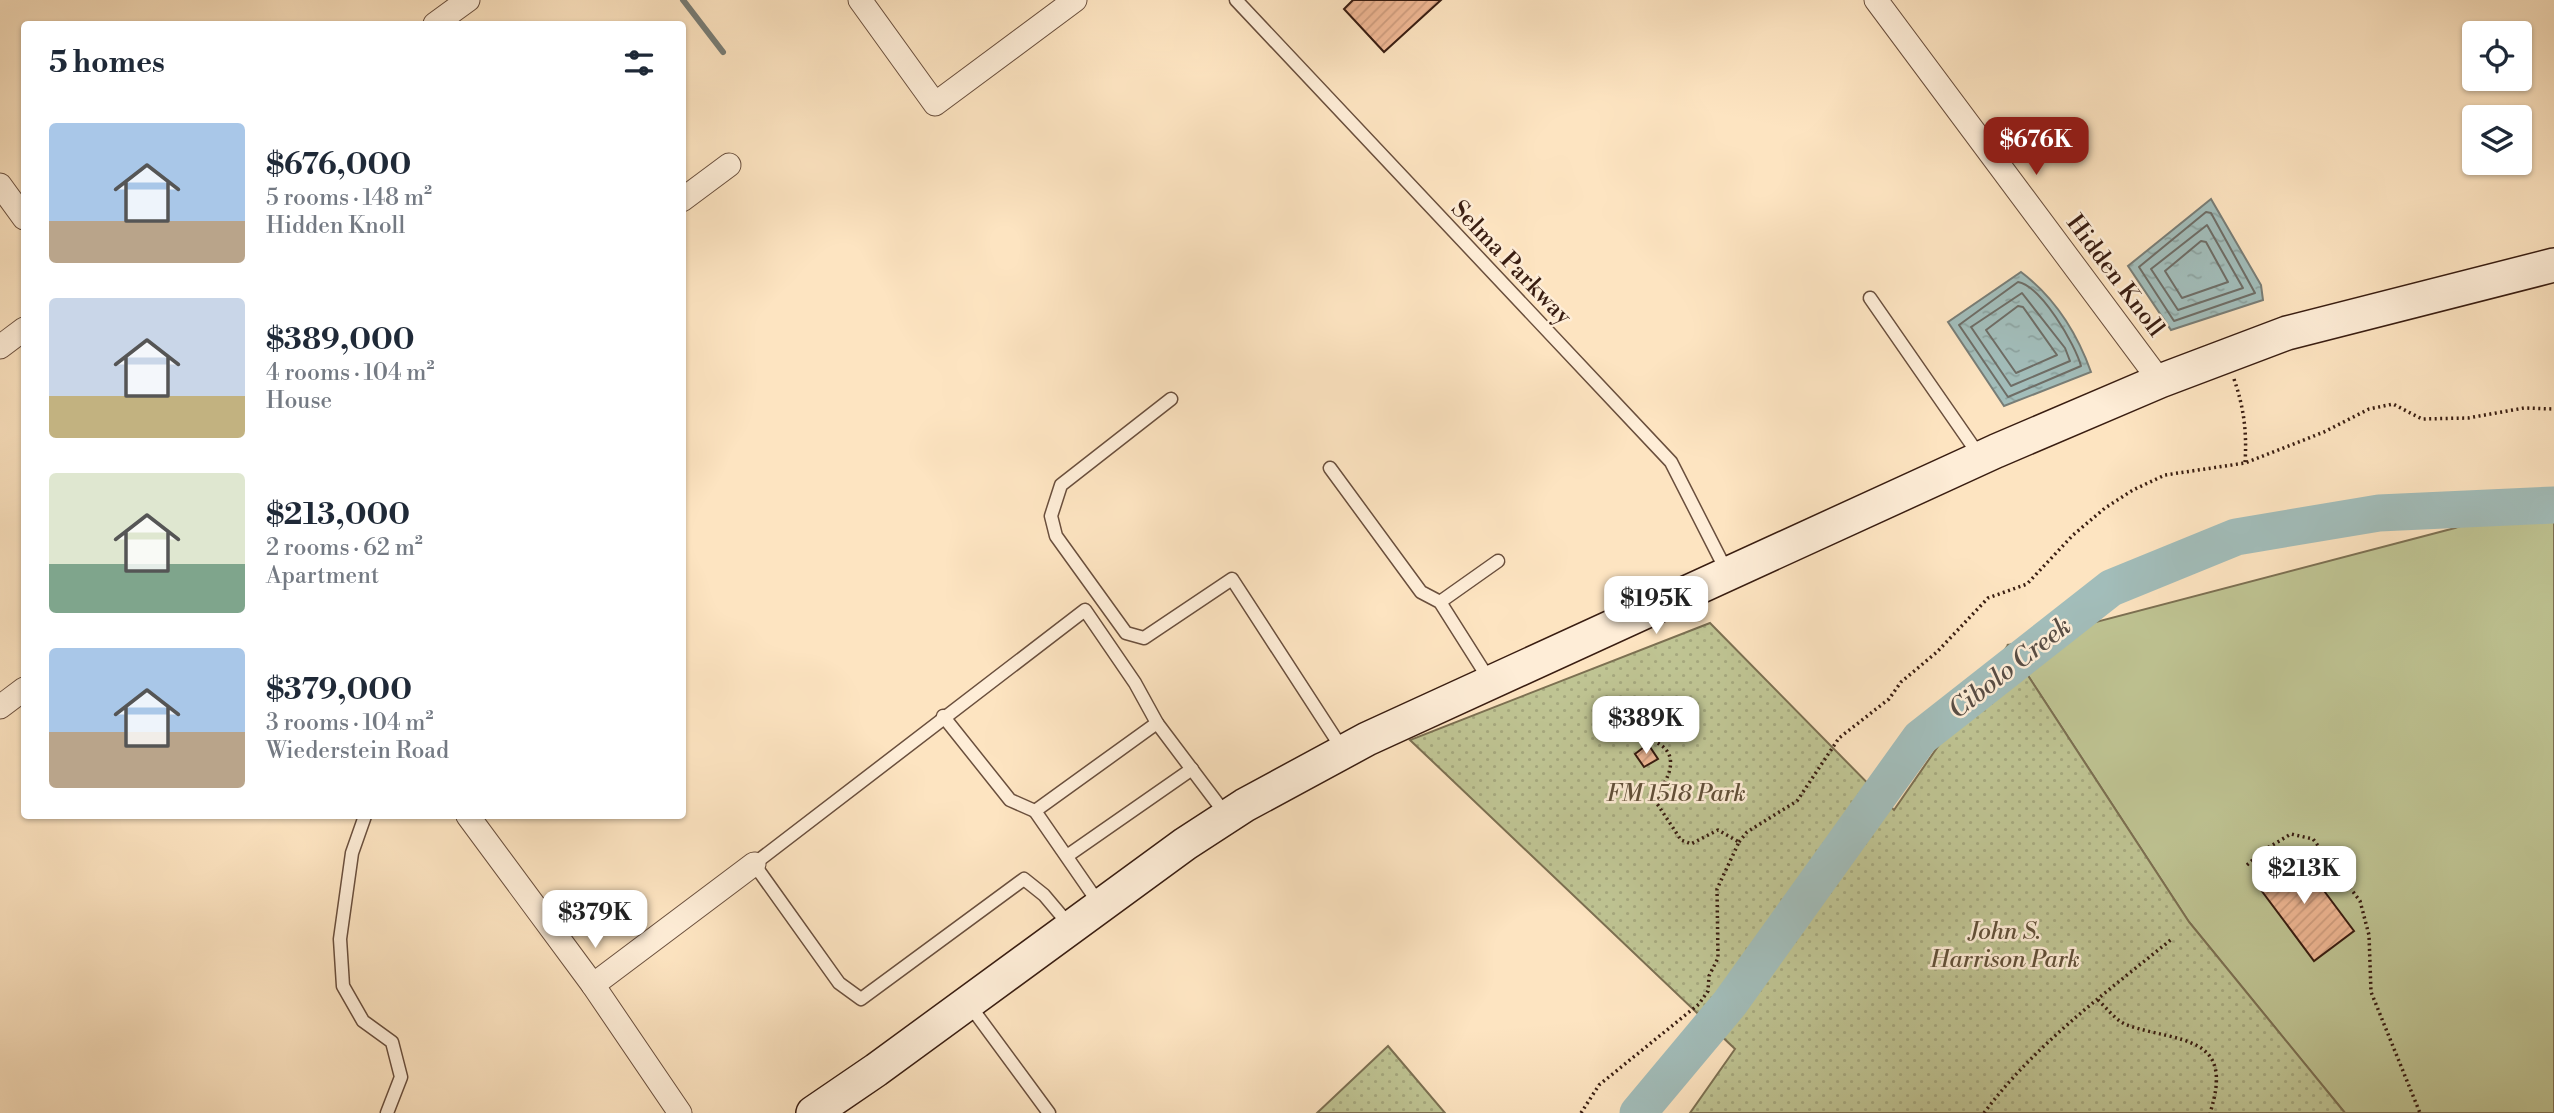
<!DOCTYPE html>
<html lang="en">
<head>
<meta charset="utf-8">
<style>
  :root { --surface:#fff; --page:#f6f6f7; --text:#1f2937; --muted:#747a83; --accent:#8f2418 }
  body { margin:0; font-family:"Libre Bodoni",serif; background:var(--page); color:var(--text); height:100vh; display:flex; flex-direction:column; font-size:26px; white-space:nowrap }
  * { box-sizing:border-box; margin:0 }
  p { font-size:23px; color:var(--muted) }
  .icon { flex:none; width:38px; height:38px; fill:none; stroke:currentColor; stroke-width:2; stroke-linecap:round; stroke-linejoin:round }
  .map { position:relative; flex:1; overflow:hidden }
  .sheet { position:absolute; left:21px; top:21px; width:665px; height:798px; display:flex; flex-direction:column; background:var(--surface); border-radius:7px; box-shadow:0 2px 5px #0004 }
  .sheet>* { flex:none }
  .buttons { position:absolute; left:2462px; top:21px; display:grid; gap:14px }
  .buttons a { display:grid; place-items:center; width:70px; height:70px; border-radius:7px; background:var(--surface); box-shadow:0 2px 5px #0004; font-size:35px }
  .price { position:absolute; translate:-50% -60px; padding:0 16px; border-radius:14px; background:#fff; color:#222; font-size:23px; line-height:46px; filter:drop-shadow(0 2px 4px #0008) }
  .price::after { content:''; position:absolute; left:50%; top:42px; width:21px; height:16px; margin-left:-10px; background:inherit; clip-path:polygon(0 0,100% 0,50% 100%) }
  .price.active { background:var(--accent); color:#fff }
  ul { padding:0; list-style:none }
  li { display:flex; align-items:center; gap:21px; height:175px; padding:0 28px }
  li span { display:grid; place-items:center; flex:none; width:196px; height:140px; border-radius:7px; color:#555 }
  li>.icon { margin-inline-start:auto }
  span .icon { width:84px; height:84px; fill:#fffc; stroke-width:1 }
  li b { font-size:30px }
  h2 { display:flex; justify-content:space-between; align-items:center; height:84px; padding:0 28px; font-size:30px }
  .map>svg:first-child { display:block }
  .green { fill:#bfc493; stroke:#7c7052; stroke-width:2 }
  .park { fill:url(#park-dots); stroke:#7c7052; stroke-width:2 }
  .water { fill:url(#water-ripples); stroke:#787d76; stroke-width:2 }
  .lines { fill:none; stroke-linecap:round; stroke-linejoin:round }
  .shore { stroke:#6e6d66; stroke-width:2 }
  .stream { stroke:#787d76; stroke-width:6 }
  .river { stroke:#a2bdba; stroke-width:37 }
  .building { fill:url(#building-hatch); stroke:#391d11; stroke-width:2 }
  .service-casing { stroke:#6a4f3d; stroke-width:15 }
  .minor-casing { stroke:#6a4f3d; stroke-width:25 }
  .secondary-casing { stroke:#391d11; stroke-width:36 }
  .path { stroke:#391d11; stroke-width:3.5; stroke-dasharray:2 3.5; stroke-linecap:butt }
  .service { stroke:#feedd7; stroke-width:12 }
  .minor { stroke:#feedd7; stroke-width:23 }
  .secondary { stroke:#feedd7; stroke-width:33 }
  .labels { text-anchor:middle; dominant-baseline:central; stroke-width:5; stroke-linejoin:round; paint-order:stroke }
  .street-label { font-size:24px; fill:#391d11; stroke:#feedd7 }
  .park-label { font-size:24px; font-style:italic; fill:#614f38; stroke:#feedd7 }
  .water-label { font-size:26px; font-style:italic; fill:#584d44; stroke:#feedd7 }
</style>
</head>
<body>
<div class="map">
<svg width="2554" height="1113" viewBox="0 0 2554 1113">
  <defs>
    <pattern id="park-dots" width="8" height="8" patternUnits="userSpaceOnUse" patternTransform="scale(1.75)"><rect width="8" height="8" fill="#bfc493"/><path d="M2 2h.1M6 6h.1" fill="none" stroke="#a5a87e" stroke-width="1.8" stroke-linecap="round"/></pattern>
    <pattern id="water-ripples" width="26" height="14" patternUnits="userSpaceOnUse" patternTransform="scale(1.75)"><rect width="26" height="14" fill="#a2bdba"/><path d="M2 4q2-2 4 0t4 0M15 11q2-2 4 0t4 0" fill="none" stroke="#8ca29f"/></pattern>
    <pattern id="building-hatch" width="6" height="6" patternUnits="userSpaceOnUse" patternTransform="scale(1.75)"><rect width="6" height="6" fill="#efb794"/><path d="M-1 1l2-2M0 6l6-6M5 7l2-2" fill="none" stroke="#ce9d7f"/></pattern>
  </defs>
  <rect width="100%" height="100%" fill="#fde4c1"/>
  <filter id="stains"><feTurbulence type="fractalNoise" baseFrequency=".00286" numOctaves="4"/><feColorMatrix values="0 0 0 0 .2 0 0 0 0 .09 0 0 0 0 .02 0 0 0 .5 -.17"/></filter>
  <radialGradient id="worn" r=".72"><stop offset=".6" stop-color="#630" stop-opacity="0"/><stop offset="1" stop-color="#630" stop-opacity=".3"/></radialGradient>
  <!-- green -->
  <polygon class="green" points="2554,490 2554,1113 2345,1113 2189,922 2008,645 2455,528"/>
  <!-- park -->
  <g class="park">
    <polygon points="1710,623 1894,810 2008,645 2189,922 2345,1113 1690,1113 1735,1049 1410,740"/>
    <polygon points="1388,1046 1445,1113 1317,1113"/>
  </g>
  <!-- water -->
  <g class="water">
    <polygon points="2211,199 2261,285 2263,300 2171,330 2128,266"/>
    <path d="M2021 272C2054 297 2077 333 2091 372L2004 406 1948 322Z"/>
  </g>
  <g class="lines">
    <!-- shore -->
    <g class="shore">
      <polygon points="2206,212 2211,213 2255,293 2174,321 2139,267"/>
      <polygon points="2207,225 2243,288 2178,310 2151,269"/>
      <polygon points="2201,241 2206,242 2228,282 2182,298 2165,271"/>
      <path d="M2018 282C2041 286 2075 344 2081 366L2008 397 1959 325Z"/>
      <polygon points="2022,293 2065,348 2070,361 2011,386 1971,327"/>
      <polygon points="2018,306 2023,307 2057,355 2016,373 1986,330"/>
    </g>
    <!-- stream -->
    <polyline class="stream" points="683,0 723,52"/>
    <!-- river -->
    <polyline class="river" points="1638,1113 1730,1003 1920,738 2111,588 2236,537 2379,513 2554,505"/>
  </g>
  <!-- building -->
  <g class="building">
    <polygon points="1353,0 1441,0 1384,52 1344,9"/>
    <polygon points="1648,744 1658,759 1644,767 1635,754"/>
    <polygon points="2295,852 2354,931 2314,961 2255,882"/>
  </g>
  <g class="lines">
    <!-- service casing -->
    <g class="service-casing">
      <g id="service">
        <polyline points="1236,0 1671,462 1728,574"/>
        <polyline points="1870,298 1981,458"/>
        <polyline points="1171,399 1061,485 1051,516 1056,536 1126,633 1144,638 1232,579 1343,750"/>
        <polyline points="1330,468 1421,592 1440,602 1490,681"/>
        <polyline points="1440,602 1498,561"/>
        <polyline points="943,716 1010,800 1035,811"/>
        <polyline points="365,816 352,853 340,939 343,986 363,1021 392,1042 401,1077 387,1113"/>
        <polyline points="1067,856 1192,769"/>
        <polyline points="1100,905 1035,811 1157,723 1227,816"/>
        <polyline points="1071,927 1044,895 1024,879 861,999 839,983 754,864 1085,610 1135,683 1157,723"/>
        <polyline points="968,1003 1049,1113"/>
      </g>
    </g>
    <!-- minor casing -->
    <g class="minor-casing">
      <g id="minor">
        <polyline points="860,0 935,104 1075,0"/>
        <polyline points="1876,0 2160,381"/>
        <polyline points="435,24 468,0"/>
        <polyline points="0,185 24,218"/>
        <polyline points="682,200 729,165"/>
        <polyline points="0,347 24,329"/>
        <polyline points="0,707 24,689"/>
        <polyline points="468,816 593,985 680,1113"/>
        <polyline points="593,985 754,864"/>
      </g>
    </g>
    <!-- secondary casing -->
    <g class="secondary-casing">
      <polyline id="secondary" points="813,1113 876,1070 1185,844 1245,805 1367,739 1996,451 2160,381 2287,333 2554,265"/>
    </g>
    <!-- path -->
    <g class="path">
      <path d="M2234 379C2244 408 2247 432 2245 463"/>
      <polyline points="1739,842 1747,832 1797,801 1839,738 1889,699 1901,682 1937,652 1988,598 2027,584 2073,535 2105,508 2133,490 2165,475 2245,463 2324,432 2369,409 2393,404 2422,419 2468,418 2524,408 2554,409"/>
      <polyline points="2247,865 2264,850 2291,834 2313,839 2360,901 2369,935 2371,992 2420,1113"/>
      <path d="M2098 1000C2106 1007 2116 1021 2127 1025 2178 1043 2236 1033 2210 1113"/>
      <path d="M1581 1113 1599 1085 1699 1004 1708 991 1709 976 1718 958 1717 889 1739 842 1718 830 1691 844 1681 840 1654 799C1689 753 1665 736 1615 735L1603 710"/>
      <path d="M1984 1113C2035 1044 2107 992 2173 938"/>
    </g>
    <!-- service -->
    <use href="#service" class="service"/>
    <!-- minor -->
    <use href="#minor" class="minor"/>
    <!-- secondary -->
    <use href="#secondary" class="secondary"/>
  </g>
  <g class="labels">
    <!-- street labels -->
    <g class="street-label">
      <text transform="translate(1511 263) rotate(46)">Selma Parkway</text>
      <text transform="translate(2115 276) rotate(53)">Hidden Knoll</text>
    </g>
    <!-- park labels -->
    <g class="park-label">
      <text x="1676" y="794">FM 1518 Park</text>
      <text x="2005" y="932">John S.<tspan x="2005" dy="28">Harrison Park</tspan></text>
    </g>
    <!-- water labels -->
    <g class="water-label">
      <text transform="translate(2010 668) rotate(-38)">Cibolo Creek</text>
    </g>
  </g>
  <rect width="100%" height="100%" filter="url(#stains)"/>
  <rect width="100%" height="100%" fill="url(#worn)"/>
</svg>
<div class="buttons">
<a><svg class="icon" aria-label="locate" viewBox="0 0 24 24"><circle cx="12" cy="12" r="6"/><path d="M12 2v4M12 18v4M2 12h4M18 12h4"/></svg></a>
<a><svg class="icon" aria-label="layers" viewBox="0 0 24 24"><path d="M12 4l9 5-9 5-9-5zM3 14l9 5 9-5"/></svg></a>
</div>
<b class="price active" style="left:2036px;top:177px">$676K</b>
<b class="price" style="left:1656px;top:636px">$195K</b>
<b class="price" style="left:1646px;top:756px">$389K</b>
<b class="price" style="left:2304px;top:906px">$213K</b>
<b class="price" style="left:595px;top:950px">$379K</b>
<section class="sheet">
<h2>5 homes<svg class="icon" aria-label="filters" viewBox="0 0 24 24"><path d="M4 7h16M4 17h16"/><circle cx="9" cy="7" r="2"/><circle cx="15" cy="17" r="2"/></svg></h2>
<ul>
<li><span style="background:linear-gradient(#a9c7e8 70%,#b9a48a 0)"><svg class="icon" aria-label="home" viewBox="0 0 24 24"><path d="M3 11l9-7 9 7M6 9v11h12V9"/></svg></span><div><b>$676,000</b><p>5 rooms · 148 m²</p><p>Hidden Knoll</p></div></li>
<li><span style="background:linear-gradient(#c9d6e8 70%,#c2b280 0)"><svg class="icon" aria-label="home" viewBox="0 0 24 24"><path d="M3 11l9-7 9 7M6 9v11h12V9"/></svg></span><div><b>$389,000</b><p>4 rooms · 104 m²</p><p>House</p></div></li>
<li><span style="background:linear-gradient(#dfe7d0 65%,#7fa58c 0)"><svg class="icon" aria-label="home" viewBox="0 0 24 24"><path d="M3 11l9-7 9 7M6 9v11h12V9"/></svg></span><div><b>$213,000</b><p>2 rooms · 62 m²</p><p>Apartment</p></div></li>
<li><span style="background:linear-gradient(#a9c7e8 60%,#b9a48a 0)"><svg class="icon" aria-label="home" viewBox="0 0 24 24"><path d="M3 11l9-7 9 7M6 9v11h12V9"/></svg></span><div><b>$379,000</b><p>3 rooms · 104 m²</p><p>Wiederstein Road</p></div></li>
</ul>
</section>
</div>
</body>
</html>
